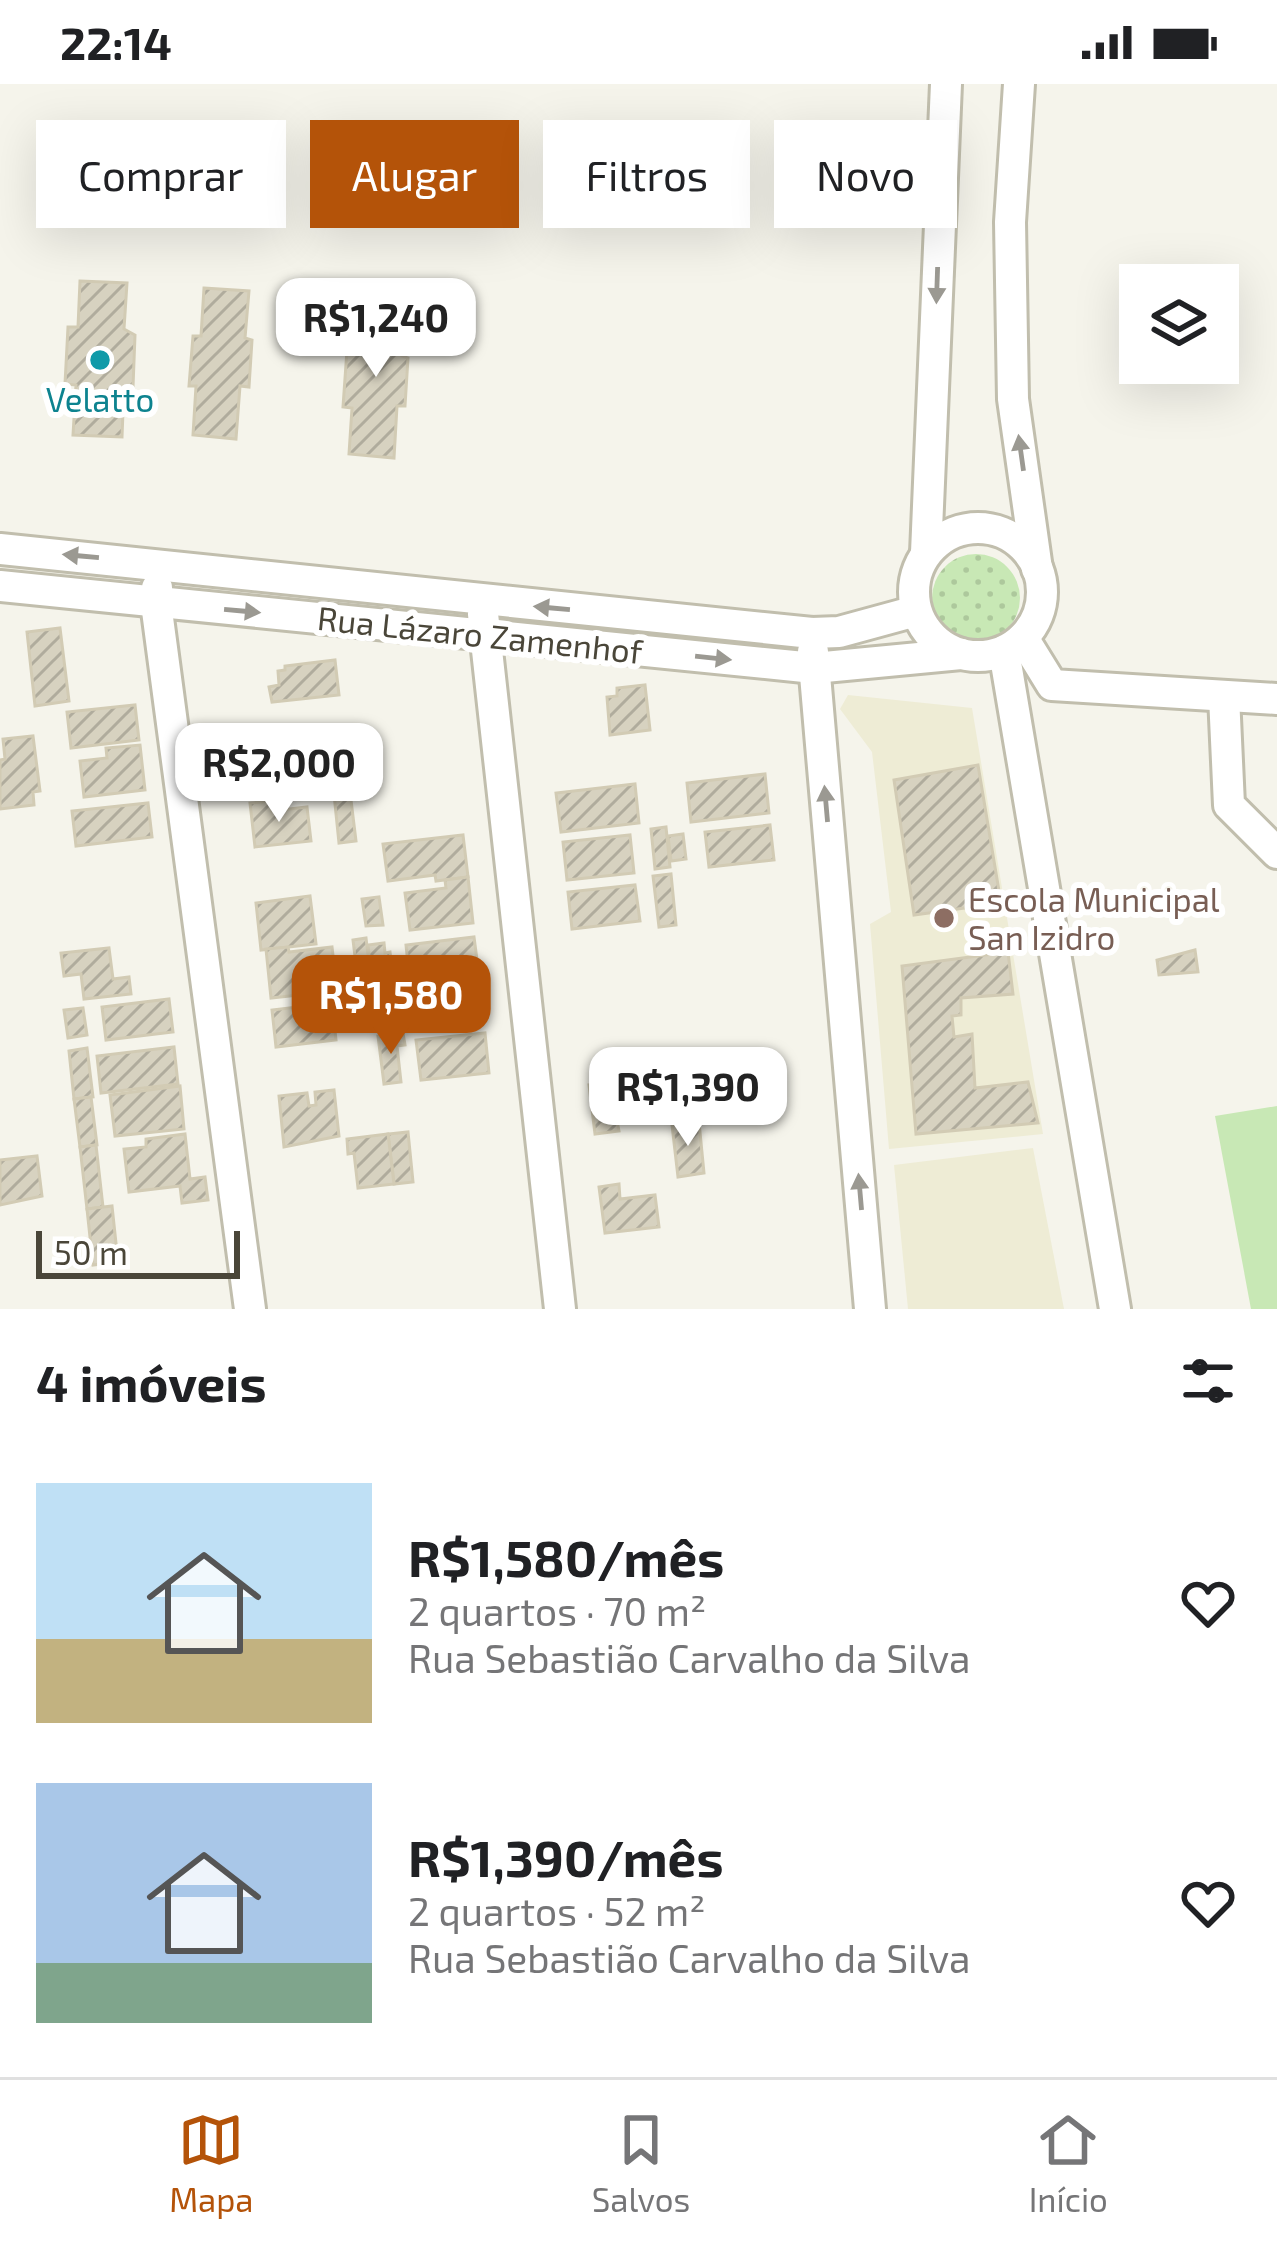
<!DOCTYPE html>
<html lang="pt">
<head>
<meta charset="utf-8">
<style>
  :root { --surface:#fff; --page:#f6f6f6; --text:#202124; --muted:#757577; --line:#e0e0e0; --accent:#b45309 }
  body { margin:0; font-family:"Exo 2",sans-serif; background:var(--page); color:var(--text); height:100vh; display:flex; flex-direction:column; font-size:45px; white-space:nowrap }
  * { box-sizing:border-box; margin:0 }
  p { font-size:39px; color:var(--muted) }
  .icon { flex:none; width:66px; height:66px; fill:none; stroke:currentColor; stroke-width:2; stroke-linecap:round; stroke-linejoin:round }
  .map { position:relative; height:1225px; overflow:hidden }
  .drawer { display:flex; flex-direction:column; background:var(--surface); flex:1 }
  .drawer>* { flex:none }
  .hud { position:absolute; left:36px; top:36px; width:1206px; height:108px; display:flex; gap:24px }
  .fabs { position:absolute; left:1119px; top:180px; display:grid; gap:24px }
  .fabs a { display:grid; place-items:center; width:120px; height:120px; border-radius:0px; background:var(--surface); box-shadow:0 12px 48px #0002; font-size:60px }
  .scale { position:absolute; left:36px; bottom:30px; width:204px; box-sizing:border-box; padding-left:12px; border:6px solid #4a4639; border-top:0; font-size:33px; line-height:42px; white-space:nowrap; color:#4a4639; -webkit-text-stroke:9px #fff; paint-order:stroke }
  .price { position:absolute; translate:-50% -102px; padding:0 27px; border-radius:24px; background:#fff; color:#222; font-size:39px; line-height:78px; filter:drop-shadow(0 3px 6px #0008) }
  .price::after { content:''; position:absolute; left:50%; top:72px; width:36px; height:27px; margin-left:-18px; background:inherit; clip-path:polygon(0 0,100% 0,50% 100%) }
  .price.current { background:var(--accent); color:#fff }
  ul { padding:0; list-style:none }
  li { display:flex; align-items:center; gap:36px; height:300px; padding:0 36px }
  li span { display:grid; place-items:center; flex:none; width:336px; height:240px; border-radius:0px; color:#555 }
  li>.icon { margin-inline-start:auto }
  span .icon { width:144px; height:144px; fill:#fffc; stroke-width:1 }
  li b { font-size:51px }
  h2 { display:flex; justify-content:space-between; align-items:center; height:144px; padding:0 36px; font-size:51px }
  .pill { padding:0 42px; border-radius:0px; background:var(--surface); box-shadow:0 12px 48px #0002; font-size:42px; line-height:108px }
  .pill.current { background:var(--accent); color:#fff }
  .status { display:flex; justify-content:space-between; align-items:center; height:84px; padding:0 60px; background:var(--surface); direction:ltr }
  .status svg { height:33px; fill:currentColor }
  .tab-bar { display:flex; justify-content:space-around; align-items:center; height:168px; border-top:3px solid var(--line); background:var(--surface); font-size:33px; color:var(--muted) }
  .tab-bar a { display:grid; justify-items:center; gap:6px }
  .tab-bar .current { color:var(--accent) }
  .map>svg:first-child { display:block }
  .education { fill:#eeecd5 }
  .grass { fill:url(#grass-dots) }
  .pitch { fill:#c8e8b5 }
  .building { fill:url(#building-hatch); stroke:#d2cbb4; stroke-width:3 }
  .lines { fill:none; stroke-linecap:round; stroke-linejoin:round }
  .minor-casing { stroke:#c1bead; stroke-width:36 }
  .minor { stroke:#fff; stroke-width:30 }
  .oneway { fill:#9b9992 }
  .culture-dot { fill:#0f9aa8; stroke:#fff; stroke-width:4.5 }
  .education-dot { fill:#8d6e63; stroke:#fff; stroke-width:4.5 }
  .labels { text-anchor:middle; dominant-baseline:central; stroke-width:12; stroke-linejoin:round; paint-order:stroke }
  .culture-label { font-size:33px; fill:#0d838f; stroke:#fff }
  .street-label { font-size:33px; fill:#4a4639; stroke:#fff }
  .education-label { font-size:33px; fill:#785e54; stroke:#fff; text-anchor:start }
</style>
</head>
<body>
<div class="status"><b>22:14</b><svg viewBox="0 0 49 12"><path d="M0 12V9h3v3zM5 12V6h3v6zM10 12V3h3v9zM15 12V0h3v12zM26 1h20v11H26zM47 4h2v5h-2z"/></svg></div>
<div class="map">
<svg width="1277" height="1225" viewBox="0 0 1277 1225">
  <defs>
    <pattern id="grass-dots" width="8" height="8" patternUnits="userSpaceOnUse" patternTransform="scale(3)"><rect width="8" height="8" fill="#c8e8b5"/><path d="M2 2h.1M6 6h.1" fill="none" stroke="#adc89c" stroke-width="1.8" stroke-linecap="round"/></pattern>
    <pattern id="building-hatch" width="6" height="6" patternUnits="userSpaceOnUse" patternTransform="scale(3)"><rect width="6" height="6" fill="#d7d2c0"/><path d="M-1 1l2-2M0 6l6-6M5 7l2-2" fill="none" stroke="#b0ac9d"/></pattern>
  </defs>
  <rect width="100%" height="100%" fill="#f5f4eb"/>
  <!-- education -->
  <g class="education">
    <polygon points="848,611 972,624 1043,1050 889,1065 870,840 891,828 872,668 840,625"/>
    <polygon points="1033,1064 1064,1225 908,1225 894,1081"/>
  </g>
  <!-- grass -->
  <circle class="grass" cx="976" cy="514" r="44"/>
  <!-- pitch -->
  <polygon class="pitch" points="1277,1022 1277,1225 1251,1225 1215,1032"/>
  <!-- building -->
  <g class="building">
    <polygon points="80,197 127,199 124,245 135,251 133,303 124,302 122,353 73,351 76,301 65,300 68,243 78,243"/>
    <polygon points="204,204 249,207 245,254 252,256 249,303 240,302 236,355 193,351 196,302 189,302 193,252 201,252"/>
    <polygon points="359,219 406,223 402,272 408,274 405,322 397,322 394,374 349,370 352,324 343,323 347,266 356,267"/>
    <polygon points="60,544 69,617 35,622 27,548"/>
    <polygon points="335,576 339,611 272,618 269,603 279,601 278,587 285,586 285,582"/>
    <polygon points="645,601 650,646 610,651 607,613 617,612 617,604"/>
    <polygon points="135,621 139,656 71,664 67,628"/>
    <polygon points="33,652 40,707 33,708 34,721 0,725 0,676 5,675 3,655"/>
    <polygon points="140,661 145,706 84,713 80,677 107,674 106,664"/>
    <polygon points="978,681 1001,819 914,831 894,696"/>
    <polygon points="765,690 769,729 691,738 687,699"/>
    <polygon points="635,700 639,739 561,748 556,709"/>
    <polygon points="350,708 356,757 339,759 334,710"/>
    <polygon points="271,717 272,727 307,723 311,757 255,763 250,719"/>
    <polygon points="148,719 152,753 76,762 72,727"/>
    <polygon points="770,741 774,776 709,783 705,748"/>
    <polygon points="666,743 670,783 655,785 651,745"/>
    <polygon points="683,750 686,775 671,777 668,752"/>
    <polygon points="463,751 468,793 436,797 435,791 388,797 383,760"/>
    <polygon points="630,751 634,789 567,796 563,758"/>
    <polygon points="671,790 676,841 659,843 653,792"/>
    <polygon points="468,793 473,839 410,846 405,809 446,804 445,796"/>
    <polygon points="635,801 640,837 572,845 568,808"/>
    <polygon points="310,812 316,860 261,866 256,819"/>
    <polygon points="379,813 383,841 366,842 362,815"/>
    <polygon points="474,853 479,891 410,899 406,861"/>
    <polygon points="366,854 372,904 359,905 353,856"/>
    <polygon points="384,859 385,869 390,868 394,901 372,903 368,861"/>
    <polygon points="288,863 289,868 332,863 336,897 307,901 308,910 271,914 266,865"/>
    <polygon points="109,864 113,895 129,893 131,910 84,915 81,890 64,892 61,869"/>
    <polygon points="1195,866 1198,888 1159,891 1157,876"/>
    <polygon points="1008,868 1013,910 961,914 961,931 952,932 954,953 972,950 975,1004 1028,998 1038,1039 916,1050 902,882"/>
    <polygon points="169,915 173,948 106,956 102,923"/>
    <polygon points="332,919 336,956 276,963 272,926"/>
    <polygon points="83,924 87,951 68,954 64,926"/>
    <polygon points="403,949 405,961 397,962 401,998 384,1000 378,952"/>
    <polygon points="485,949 489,989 421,996 416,956"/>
    <polygon points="174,963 178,1000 101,1009 97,972"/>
    <polygon points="87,964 93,1013 74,1015 69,967"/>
    <polygon points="693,987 699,1038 681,1040 675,989"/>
    <polygon points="663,996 667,1031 617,1037 619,1047 595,1050 589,1001"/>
    <polygon points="180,1002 184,1045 115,1052 110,1011"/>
    <polygon points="334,1006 339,1052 284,1063 279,1012 307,1009 309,1022 316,1021 315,1008"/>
    <polygon points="91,1013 97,1061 80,1063 74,1015"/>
    <polygon points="699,1038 704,1089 678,1093 672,1041"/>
    <polygon points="408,1048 413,1098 394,1100 388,1050"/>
    <polygon points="185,1050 190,1095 205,1093 208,1116 182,1119 180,1102 129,1108 124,1065 146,1063 146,1055"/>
    <polygon points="388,1050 394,1100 358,1104 354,1069 348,1070 347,1055"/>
    <polygon points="96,1061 103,1123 87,1125 80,1063"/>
    <polygon points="37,1072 42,1112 0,1121 0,1076"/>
    <polygon points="619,1100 620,1115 655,1111 659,1143 605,1149 599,1103"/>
    <polygon points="112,1122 118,1178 93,1181 87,1125"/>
  </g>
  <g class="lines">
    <!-- minor casing -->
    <g class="minor-casing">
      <g id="minor">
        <polyline points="1019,0 1010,138 1013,315 1037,485"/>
        <circle cx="978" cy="508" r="64"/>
        <polyline points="0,465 812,549 839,548 916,527"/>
        <polyline points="926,469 946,0"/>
        <polyline points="0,502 814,584 961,570"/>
        <polyline points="157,504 156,519 250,1225"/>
        <polyline points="483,530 560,1225"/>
        <polyline points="1023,554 1052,601 1277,615"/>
        <polyline points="1004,567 1115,1225"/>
        <polyline points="813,568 870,1225"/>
        <polyline points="1224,612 1229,721 1277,769"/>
      </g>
    </g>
    <!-- minor -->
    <use href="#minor" class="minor"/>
  </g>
  <!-- one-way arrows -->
  <defs><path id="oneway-solid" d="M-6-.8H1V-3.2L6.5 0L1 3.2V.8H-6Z" transform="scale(3)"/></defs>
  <g class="oneway">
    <use href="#oneway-solid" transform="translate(937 201) rotate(92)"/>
    <use href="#oneway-solid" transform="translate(1021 369) rotate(-98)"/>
    <use href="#oneway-solid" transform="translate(81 472) rotate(-175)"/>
    <use href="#oneway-solid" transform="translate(552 524) rotate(-175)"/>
    <use href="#oneway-solid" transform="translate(242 527) rotate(5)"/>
    <use href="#oneway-solid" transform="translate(713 574) rotate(6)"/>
    <use href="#oneway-solid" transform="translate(826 720) rotate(-95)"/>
    <use href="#oneway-solid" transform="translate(860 1108) rotate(-95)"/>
  </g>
  <!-- markers -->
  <circle class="culture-dot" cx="100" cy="276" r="12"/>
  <circle class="education-dot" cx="944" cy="834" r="12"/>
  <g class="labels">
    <!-- culture labels -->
    <g class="culture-label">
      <text x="100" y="315">Velatto</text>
    </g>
    <!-- street labels -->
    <g class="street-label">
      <text transform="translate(480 550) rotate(6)">Rua Lázaro Zamenhof</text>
    </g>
    <!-- education labels -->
    <g class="education-label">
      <text x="968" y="815">Escola Municipal<tspan x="968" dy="38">San Izidro</tspan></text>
    </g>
  </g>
</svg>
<div class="fabs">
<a><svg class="icon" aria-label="layers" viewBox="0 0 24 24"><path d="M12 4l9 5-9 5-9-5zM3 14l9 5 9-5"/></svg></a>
</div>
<div class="scale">50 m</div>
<b class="price" style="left:376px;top:296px">R$1,240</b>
<b class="price" style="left:279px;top:741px">R$2,000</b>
<b class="price current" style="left:391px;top:973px">R$1,580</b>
<b class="price" style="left:688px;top:1065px">R$1,390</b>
<div class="hud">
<a class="pill">Comprar</a>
<a class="pill current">Alugar</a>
<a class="pill">Filtros</a>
<a class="pill">Novo</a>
</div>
</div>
<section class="drawer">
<h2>4 imóveis<svg class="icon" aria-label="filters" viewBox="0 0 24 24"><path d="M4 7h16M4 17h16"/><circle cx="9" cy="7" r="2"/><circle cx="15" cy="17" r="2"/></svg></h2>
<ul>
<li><span style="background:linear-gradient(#bfe0f5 65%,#c2b280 0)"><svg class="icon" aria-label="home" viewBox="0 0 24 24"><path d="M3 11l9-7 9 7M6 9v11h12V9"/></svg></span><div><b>R$1,580/mês</b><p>2 quartos · 70 m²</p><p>Rua Sebastião Carvalho da Silva</p></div><svg class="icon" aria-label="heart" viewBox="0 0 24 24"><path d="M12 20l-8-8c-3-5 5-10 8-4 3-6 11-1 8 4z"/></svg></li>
<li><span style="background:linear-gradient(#a9c7e8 75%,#7fa58c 0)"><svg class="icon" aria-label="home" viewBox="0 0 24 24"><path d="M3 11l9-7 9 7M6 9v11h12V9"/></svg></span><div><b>R$1,390/mês</b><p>2 quartos · 52 m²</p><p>Rua Sebastião Carvalho da Silva</p></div><svg class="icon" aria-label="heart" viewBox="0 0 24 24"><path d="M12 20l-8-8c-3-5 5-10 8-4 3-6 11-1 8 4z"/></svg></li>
</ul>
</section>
<nav class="tab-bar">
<a class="current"><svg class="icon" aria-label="map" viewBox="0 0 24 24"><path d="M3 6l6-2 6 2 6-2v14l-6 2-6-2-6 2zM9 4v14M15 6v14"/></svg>Mapa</a>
<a><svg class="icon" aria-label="saved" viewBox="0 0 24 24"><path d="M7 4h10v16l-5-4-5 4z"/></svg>Salvos</a>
<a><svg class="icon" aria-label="home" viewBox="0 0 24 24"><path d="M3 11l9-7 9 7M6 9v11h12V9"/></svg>Início</a>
</nav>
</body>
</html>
